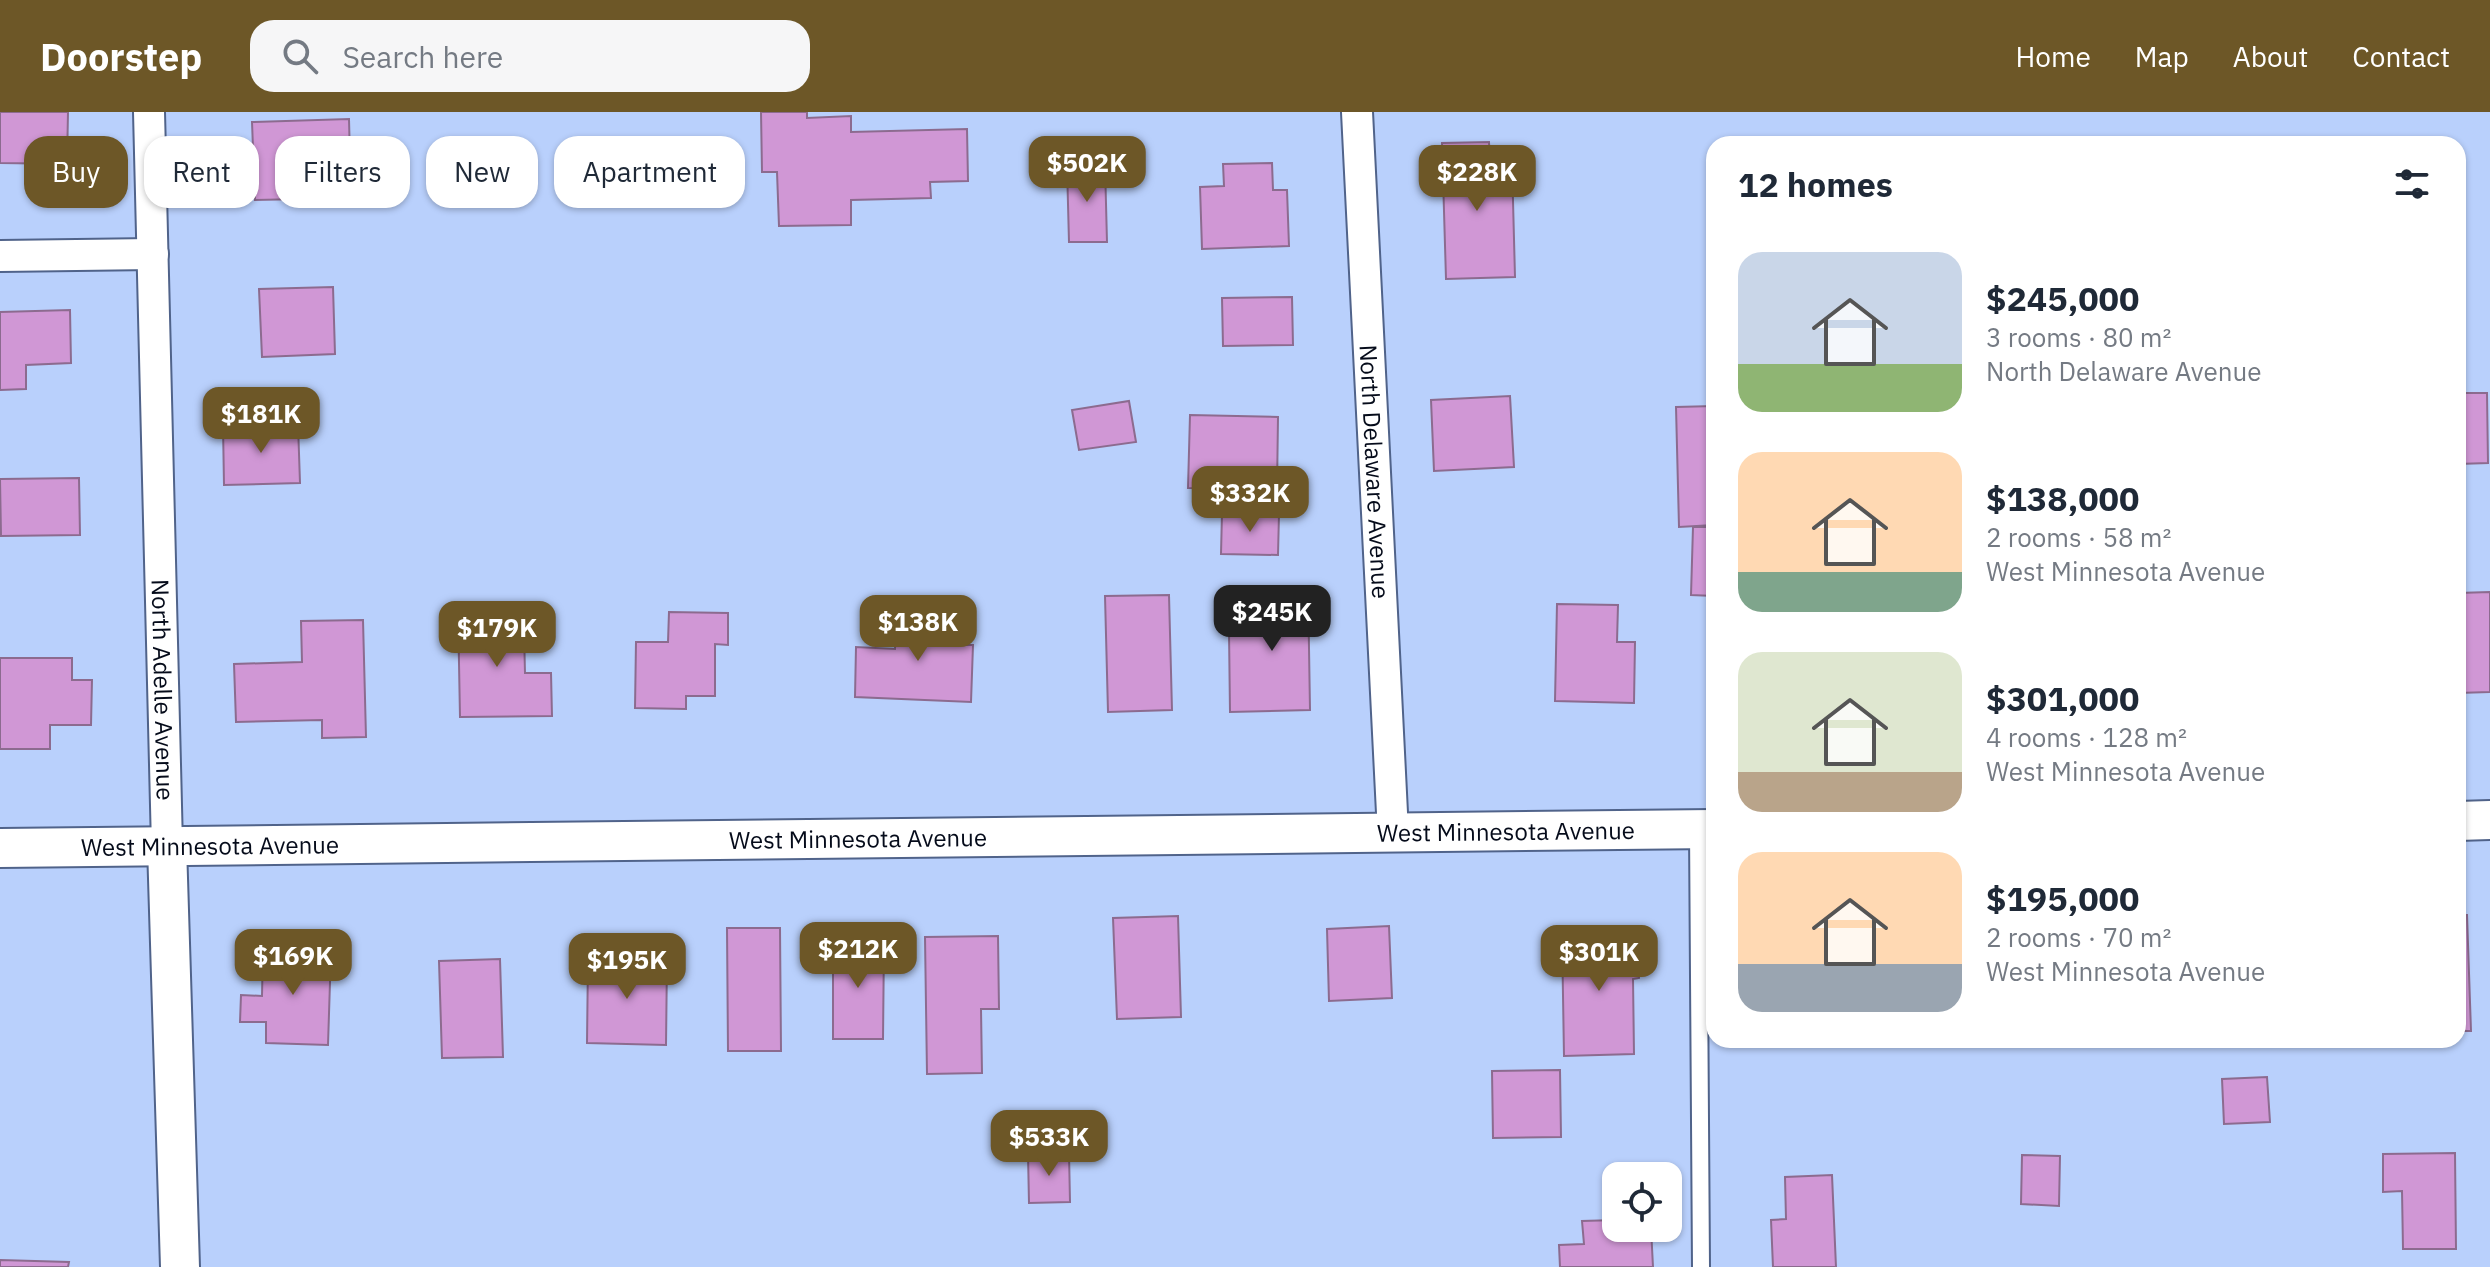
<!DOCTYPE html>
<html lang="en">
<head>
<meta charset="utf-8">
<style>
  :root { --surface:#fff; --page:#f6f6f7; --text:#1f2937; --muted:#747a83; --accent:#6d5727 }
  body { margin:0; font-family:"IBM Plex Sans",sans-serif; background:var(--page); color:var(--text); height:100vh; display:flex; flex-direction:column; font-size:30px; white-space:nowrap }
  * { box-sizing:border-box; margin:0 }
  p { font-size:26px; color:var(--muted) }
  .icon { flex:none; width:44px; height:44px; fill:none; stroke:currentColor; stroke-width:2; stroke-linecap:round; stroke-linejoin:round }
  .map { position:relative; flex:1; overflow:hidden }
  .panel { position:absolute; left:1706px; top:24px; width:760px; height:912px; display:flex; flex-direction:column; background:var(--surface); border-radius:24px; box-shadow:0 2px 6px #0004 }
  .panel>* { flex:none }
  .top-card { position:absolute; left:24px; top:24px; width:760px; height:72px; display:flex; gap:16px }
  .tools { position:absolute; left:1602px; top:1050px; display:grid; gap:16px }
  .tools a { display:grid; place-items:center; width:80px; height:80px; border-radius:16px; background:var(--surface); box-shadow:0 2px 6px #0004; font-size:40px }
  .price { position:absolute; translate:-50% -68px; padding:0 18px; border-radius:16px; background:var(--accent); color:#fff; font-size:26px; line-height:52px; filter:drop-shadow(0 2px 4px #0008) }
  .price::after { content:''; position:absolute; left:50%; top:48px; width:24px; height:18px; margin-left:-12px; background:inherit; clip-path:polygon(0 0,100% 0,50% 100%) }
  .price.current { background:#222; color:#fff }
  ul { padding:0; list-style:none }
  li { display:flex; align-items:center; gap:24px; height:200px; padding:0 32px }
  li span { display:grid; place-items:center; flex:none; width:224px; height:160px; border-radius:24px; color:#555 }
  li>.icon { margin-inline-start:auto }
  span .icon { width:96px; height:96px; fill:#fffc; stroke-width:1 }
  li b { font-size:34px }
  h2 { display:flex; justify-content:space-between; align-items:center; height:96px; padding:0 32px; font-size:34px }
  .pill { padding:0 28px; border-radius:24px; background:var(--surface); box-shadow:0 2px 6px #0004; font-size:28px; line-height:72px }
  .pill.current { background:var(--accent); color:#fff }
  header { display:flex; align-items:center; gap:48px; box-sizing:border-box; height:112px; padding:0 40px; background:var(--accent); color:#fff }
  header strong { font-size:38px }
  nav { display:flex; gap:44px; margin-inline-start:auto; font-size:28px }
  .search { width:560px; height:72px; background:var(--page); display:flex; align-items:center; gap:20px; box-sizing:border-box; padding:0 28px; border-radius:24px; color:var(--muted); font-size:30px }
  .map>svg:first-child { display:block }
  .building { fill:#d097d5; stroke:#8c6b8f; stroke-width:2 }
  .lines { fill:none; stroke-linecap:round; stroke-linejoin:round }
  .service-casing { stroke:#50638a; stroke-width:20 }
  .minor-casing { stroke:#50638a; stroke-width:34 }
  .tertiary-casing { stroke:#50638a; stroke-width:42 }
  .service { stroke:#fff; stroke-width:16 }
  .minor { stroke:#fff; stroke-width:30 }
  .tertiary { stroke:#fff; stroke-width:38 }
  .labels { text-anchor:middle; dominant-baseline:central; stroke-width:6; stroke-linejoin:round; paint-order:stroke }
  .street-label { font-size:24px; fill:#050b1a; stroke:#cfddf8 }
</style>
</head>
<body>
<header>
<strong>Doorstep</strong>
<div class="search"><svg class="icon" aria-label="search" viewBox="0 0 24 24"><circle cx="10" cy="10" r="6"/><path d="M15 15l6 6"/></svg>Search here</div>
<nav><a>Home</a><a>Map</a><a>About</a><a>Contact</a></nav>
</header>
<div class="map">
<svg width="2490" height="1155" viewBox="0 0 2490 1155">
  <rect width="100%" height="100%" fill="#b9d0fc"/>
  <!-- building -->
  <g class="building">
    <polygon points="0,0 68,0 67,52 0,51"/>
    <polygon points="761,0 807,0 807,6 851,4 851,20 967,17 968,69 930,70 931,86 851,88 851,113 779,114 777,60 762,60"/>
    <polygon points="349,7 351,86 255,88 252,10"/>
    <polygon points="1489,30 1490,51 1512,51 1515,165 1446,167 1442,31"/>
    <polygon points="1272,51 1273,78 1287,78 1289,134 1202,137 1200,75 1224,74 1223,52"/>
    <polygon points="1105,53 1107,130 1069,130 1067,54"/>
    <polygon points="2458,92 2463,184 2458,184"/>
    <polygon points="333,175 335,242 262,245 259,177"/>
    <polygon points="1292,185 1293,233 1223,234 1222,186"/>
    <polygon points="70,198 71,251 26,253 26,277 0,278 0,200"/>
    <polygon points="2458,281 2487,281 2488,351 2458,352"/>
    <polygon points="1510,284 1514,355 1434,359 1431,288"/>
    <polygon points="1129,289 1136,330 1079,338 1072,298"/>
    <polygon points="1714,294 1714,413 1679,415 1676,295"/>
    <polygon points="1190,303 1278,305 1277,377 1188,376"/>
    <polygon points="298,312 300,371 224,373 223,314"/>
    <polygon points="79,366 80,423 1,424 0,367"/>
    <polygon points="1222,401 1279,402 1278,443 1221,442"/>
    <polygon points="1693,415 1714,415 1714,484 1691,483"/>
    <polygon points="1308,474 1310,598 1230,600 1229,519 1249,518 1249,475"/>
    <polygon points="2490,480 2490,580 2458,581 2458,481"/>
    <polygon points="1169,483 1172,598 1108,600 1105,484"/>
    <polygon points="1557,492 1618,493 1617,530 1635,530 1634,591 1555,589"/>
    <polygon points="507,496 508,519 524,519 525,561 551,561 552,604 460,605 458,497"/>
    <polygon points="669,500 728,501 728,533 715,532 715,584 686,584 686,597 635,596 636,530 668,530"/>
    <polygon points="897,503 957,505 956,533 973,533 971,590 855,585 856,535 895,537"/>
    <polygon points="363,508 366,625 322,626 322,608 236,610 234,552 302,550 301,509"/>
    <polygon points="0,546 72,546 72,568 92,568 91,613 50,613 50,637 0,637"/>
    <polygon points="2458,803 2467,803 2471,919 2458,919"/>
    <polygon points="1178,804 1181,905 1117,907 1113,806"/>
    <polygon points="1389,814 1392,886 1329,889 1327,817"/>
    <polygon points="727,816 780,816 781,939 728,939"/>
    <polygon points="1639,822 1639,866 1633,867 1634,942 1564,944 1562,823"/>
    <polygon points="998,824 999,897 981,897 982,961 927,962 925,825"/>
    <polygon points="833,829 884,829 883,927 833,927"/>
    <polygon points="263,836 331,839 328,933 266,931 266,910 240,910 241,883 262,884"/>
    <polygon points="588,846 667,847 666,933 587,931"/>
    <polygon points="500,847 503,945 442,946 439,849"/>
    <polygon points="1899,928 1979,928 1979,933 1899,935"/>
    <polygon points="1560,958 1561,1025 1493,1026 1492,959"/>
    <polygon points="2267,965 2270,1010 2224,1012 2222,967"/>
    <polygon points="1069,1041 1070,1090 1029,1091 1028,1042"/>
    <polygon points="2455,1041 2456,1137 2403,1137 2402,1079 2383,1080 2383,1042"/>
    <polygon points="2022,1043 2060,1044 2059,1094 2021,1092"/>
    <polygon points="1832,1063 1836,1155 1773,1155 1771,1108 1786,1107 1785,1065"/>
    <polygon points="1616,1108 1616,1116 1651,1116 1653,1155 1560,1155 1559,1133 1584,1132 1582,1109"/>
    <polygon points="0,1148 69,1150 68,1155 0,1155"/>
  </g>
  <g class="lines">
    <!-- service casing -->
    <g class="service-casing">
      <polyline id="service" points="1698,717 1701,1155"/>
    </g>
    <!-- minor casing -->
    <g class="minor-casing">
      <g id="minor">
        <path id="s1" d="M149 0 167 734"/>
        <path id="s2" d="M1357 0 1393 721"/>
        <polyline points="0,144 153,142"/>
      </g>
    </g>
    <!-- tertiary casing -->
    <g class="tertiary-casing">
      <g id="tertiary">
        <polyline points="2458,709 2490,708"/>
        <polyline points="167,734 180,1155"/>
        <path id="s3" d="M0 736 1714 717"/>
      </g>
    </g>
    <!-- service -->
    <use href="#service" class="service"/>
    <!-- minor -->
    <use href="#minor" class="minor"/>
    <!-- tertiary -->
    <use href="#tertiary" class="tertiary"/>
  </g>
  <g class="labels">
    <!-- street labels -->
    <g class="street-label">
      <text stroke="none"><textPath href="#s2" startOffset="360">North Delaware Avenue</textPath></text>
      <text stroke="none"><textPath href="#s1" startOffset="578">North Adelle Avenue</textPath></text>
      <text stroke="none"><textPath href="#s3" startOffset="1506">West Minnesota Avenue</textPath></text>
      <text stroke="none"><textPath href="#s3" startOffset="858">West Minnesota Avenue</textPath></text>
      <text stroke="none"><textPath href="#s3" startOffset="210">West Minnesota Avenue</textPath></text>
    </g>
  </g>
</svg>
<div class="tools">
<a><svg class="icon" aria-label="locate" viewBox="0 0 24 24"><circle cx="12" cy="12" r="6"/><path d="M12 2v4M12 18v4M2 12h4M18 12h4"/></svg></a>
</div>
<b class="price" style="left:1087px;top:92px">$502K</b>
<b class="price" style="left:1477px;top:101px">$228K</b>
<b class="price" style="left:261px;top:343px">$181K</b>
<b class="price" style="left:1250px;top:422px">$332K</b>
<b class="price current" style="left:1272px;top:541px">$245K</b>
<b class="price" style="left:918px;top:551px">$138K</b>
<b class="price" style="left:497px;top:557px">$179K</b>
<b class="price" style="left:858px;top:878px">$212K</b>
<b class="price" style="left:1599px;top:881px">$301K</b>
<b class="price" style="left:293px;top:885px">$169K</b>
<b class="price" style="left:627px;top:889px">$195K</b>
<b class="price" style="left:1049px;top:1066px">$533K</b>
<div class="top-card">
<a class="pill current">Buy</a>
<a class="pill">Rent</a>
<a class="pill">Filters</a>
<a class="pill">New</a>
<a class="pill">Apartment</a>
</div>
<section class="panel">
<h2>12 homes<svg class="icon" aria-label="filters" viewBox="0 0 24 24"><path d="M4 7h16M4 17h16"/><circle cx="9" cy="7" r="2"/><circle cx="15" cy="17" r="2"/></svg></h2>
<ul>
<li><span style="background:linear-gradient(#c9d6e8 70%,#8fb573 0)"><svg class="icon" aria-label="home" viewBox="0 0 24 24"><path d="M3 11l9-7 9 7M6 9v11h12V9"/></svg></span><div><b>$245,000</b><p>3 rooms · 80 m²</p><p>North Delaware Avenue</p></div></li>
<li><span style="background:linear-gradient(#ffd9b3 75%,#7fa58c 0)"><svg class="icon" aria-label="home" viewBox="0 0 24 24"><path d="M3 11l9-7 9 7M6 9v11h12V9"/></svg></span><div><b>$138,000</b><p>2 rooms · 58 m²</p><p>West Minnesota Avenue</p></div></li>
<li><span style="background:linear-gradient(#dfe7d0 75%,#b9a48a 0)"><svg class="icon" aria-label="home" viewBox="0 0 24 24"><path d="M3 11l9-7 9 7M6 9v11h12V9"/></svg></span><div><b>$301,000</b><p>4 rooms · 128 m²</p><p>West Minnesota Avenue</p></div></li>
<li><span style="background:linear-gradient(#ffd9b3 70%,#9aa5b1 0)"><svg class="icon" aria-label="home" viewBox="0 0 24 24"><path d="M3 11l9-7 9 7M6 9v11h12V9"/></svg></span><div><b>$195,000</b><p>2 rooms · 70 m²</p><p>West Minnesota Avenue</p></div></li>
</ul>
</section>
</div>
</body>
</html>
